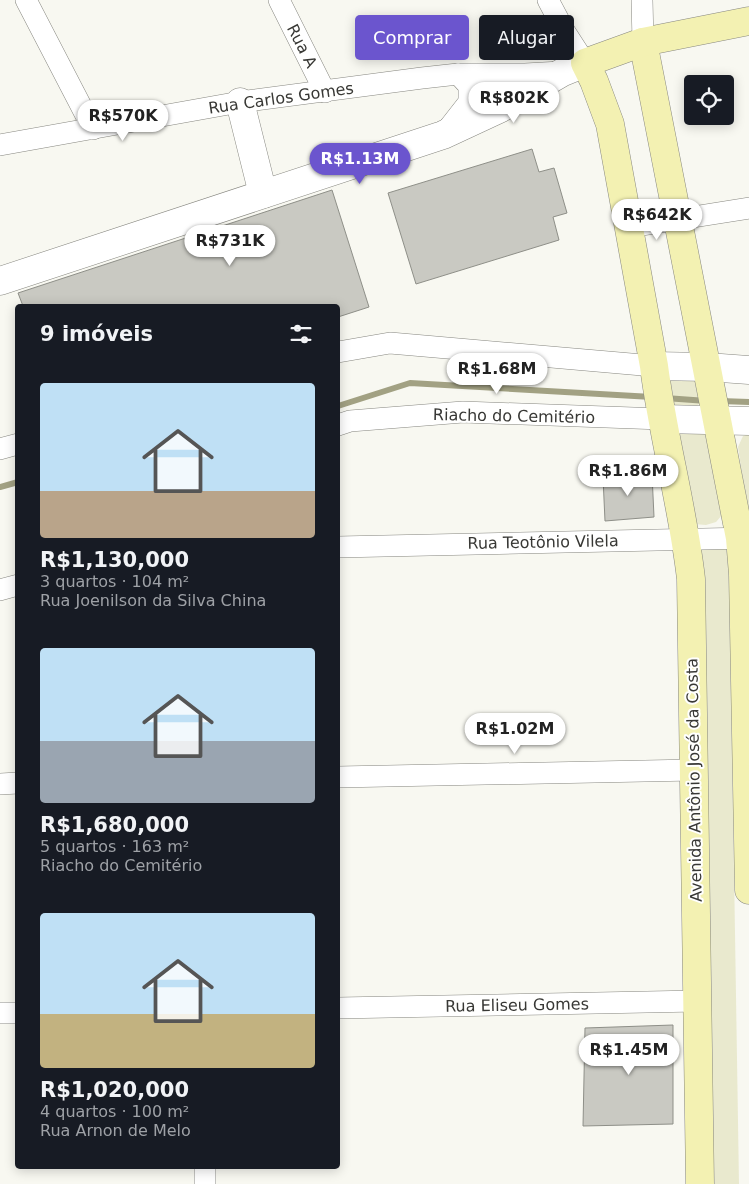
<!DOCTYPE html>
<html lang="pt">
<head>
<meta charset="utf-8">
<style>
  :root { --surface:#171b24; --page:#242831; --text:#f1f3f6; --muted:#9ea1a6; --accent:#6b55ce }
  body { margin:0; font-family:"DejaVu Sans",sans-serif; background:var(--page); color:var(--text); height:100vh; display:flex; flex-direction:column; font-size:19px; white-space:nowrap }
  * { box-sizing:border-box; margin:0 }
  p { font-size:16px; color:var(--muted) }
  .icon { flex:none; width:28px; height:28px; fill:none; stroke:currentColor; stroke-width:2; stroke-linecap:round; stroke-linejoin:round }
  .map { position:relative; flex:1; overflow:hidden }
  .details { position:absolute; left:15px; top:304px; width:325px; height:865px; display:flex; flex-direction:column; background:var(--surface); border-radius:5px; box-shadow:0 2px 12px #0003 }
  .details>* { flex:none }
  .hud { position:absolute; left:355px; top:15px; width:319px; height:45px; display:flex; gap:10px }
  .tools { position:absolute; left:684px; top:75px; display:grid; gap:10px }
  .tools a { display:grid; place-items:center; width:50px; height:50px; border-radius:5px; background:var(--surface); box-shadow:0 2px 12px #0003; font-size:25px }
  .price { position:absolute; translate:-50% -42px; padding:0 11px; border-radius:18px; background:#fff; color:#222; font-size:16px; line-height:32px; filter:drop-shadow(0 1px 2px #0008) }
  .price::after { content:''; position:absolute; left:50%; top:30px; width:15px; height:11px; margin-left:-8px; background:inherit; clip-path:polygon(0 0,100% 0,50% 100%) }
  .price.current { background:var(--accent); color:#fff }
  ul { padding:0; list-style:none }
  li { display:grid; align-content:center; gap:10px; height:265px; padding:0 25px }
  li span { display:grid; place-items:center; height:155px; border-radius:5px; color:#555 }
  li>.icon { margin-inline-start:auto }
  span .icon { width:90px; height:90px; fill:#fffc; stroke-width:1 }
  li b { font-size:21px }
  h2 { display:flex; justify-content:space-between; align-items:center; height:60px; padding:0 25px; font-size:21px }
  .pill { padding:0 18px; border-radius:5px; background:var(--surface); box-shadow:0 2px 12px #0003; font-size:18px; line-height:45px }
  .pill.current { background:var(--accent); color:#fff }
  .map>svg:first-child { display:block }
  .green { fill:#e9e9ce }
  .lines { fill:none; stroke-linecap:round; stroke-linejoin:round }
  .stream { stroke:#a2a183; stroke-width:6 }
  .building { fill:#c9c9c2; stroke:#8e8f88 }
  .minor-casing { stroke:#878780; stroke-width:22 }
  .tertiary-casing { stroke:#878780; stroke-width:29 }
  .secondary-casing { stroke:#878780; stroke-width:29 }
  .minor { stroke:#fff; stroke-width:21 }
  .tertiary { stroke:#fff; stroke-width:28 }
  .secondary { stroke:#f3f1b2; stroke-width:28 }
  .labels { text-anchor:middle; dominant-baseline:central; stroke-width:4; stroke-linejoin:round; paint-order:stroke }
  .street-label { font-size:16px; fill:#383835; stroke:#fffffe }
</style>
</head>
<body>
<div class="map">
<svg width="749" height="1184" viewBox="0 0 749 1184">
  <rect width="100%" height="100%" fill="#f8f8f1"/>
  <!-- green -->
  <g class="green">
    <polygon points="670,379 693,380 697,382 700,403 696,407 676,406 671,402"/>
    <polygon points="705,426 722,515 716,522 706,525 694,524 678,439 679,431"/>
    <polygon points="749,434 749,522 738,447 743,436"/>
    <polygon points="701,549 726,549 729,556 739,1184 710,1184 700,554"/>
  </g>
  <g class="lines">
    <!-- stream -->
    <g class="stream">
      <polyline points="665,398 707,401"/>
      <polyline points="720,401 749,402"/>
      <polyline points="338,406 410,383 652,397"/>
      <polyline points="0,487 18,482"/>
    </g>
  </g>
  <!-- building -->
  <g class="building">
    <polygon points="532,149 539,172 554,168 567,213 553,217 559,240 416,284 388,193"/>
    <polygon points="332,190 369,307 338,317 338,306 23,306 18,293"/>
    <polygon points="652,474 654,517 605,521 603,477"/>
    <polygon points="673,1025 673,1124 583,1126 585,1028"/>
  </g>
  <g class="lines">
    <!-- minor casing -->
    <g class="minor-casing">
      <g id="minor">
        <polyline points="26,0 93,129"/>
        <polyline points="279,0 325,92"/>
        <polyline points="548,0 565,32 585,63"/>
        <polyline points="642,0 643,42"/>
        <polyline points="444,134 469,102 469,86 458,74"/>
        <polyline points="0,145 240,102 422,78 458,74 525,74 561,72"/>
        <polyline points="630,227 749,208"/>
        <polyline points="338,352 390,343 654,366"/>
        <polyline points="338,425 350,421 463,412 662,419"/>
        <polyline points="0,449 18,444"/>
        <polyline points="338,547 749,538"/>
        <polyline points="0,590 18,585"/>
        <polyline points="338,777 694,770"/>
        <polyline points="0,784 18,783"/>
        <polyline points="338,1008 697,1001"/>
        <polyline points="0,1013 18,1013"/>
        <polyline points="205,1166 205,1184"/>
      </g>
    </g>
    <!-- tertiary casing -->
    <g class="tertiary-casing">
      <g id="tertiary">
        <polyline points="240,102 263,194"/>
        <polyline points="0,281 443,135 501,108 563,72 585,63"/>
        <polyline points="654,366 707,367 749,370"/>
        <polyline points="662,419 749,421"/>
      </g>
    </g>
    <!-- secondary casing -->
    <g class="secondary-casing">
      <g id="secondary">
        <polyline points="643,42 740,538 743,574 749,890"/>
        <path d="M700 1184 691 579C683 507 663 438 654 366L610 124 594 81 585 63 643 42 749 21"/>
      </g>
    </g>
    <!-- minor -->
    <use href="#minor" class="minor"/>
    <!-- tertiary -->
    <use href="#tertiary" class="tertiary"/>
    <!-- secondary -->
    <use href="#secondary" class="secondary"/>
  </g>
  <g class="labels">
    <!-- street labels -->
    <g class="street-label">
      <text transform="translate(302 46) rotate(63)">Rua A</text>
      <text transform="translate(281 98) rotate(-8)">Rua Carlos Gomes</text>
      <text transform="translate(514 416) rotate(1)">Riacho do Cemitério</text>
      <text transform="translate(543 542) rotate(-1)">Rua Teotônio Vilela</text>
      <text transform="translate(694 780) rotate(-91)">Avenida Antônio José da Costa</text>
      <text transform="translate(517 1005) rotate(-1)">Rua Eliseu Gomes</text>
    </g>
  </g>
</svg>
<div class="tools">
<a><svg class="icon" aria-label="locate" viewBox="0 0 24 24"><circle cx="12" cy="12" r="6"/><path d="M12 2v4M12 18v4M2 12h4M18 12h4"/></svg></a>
</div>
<b class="price" style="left:514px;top:124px">R$802K</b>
<b class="price" style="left:123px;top:142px">R$570K</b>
<b class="price current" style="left:360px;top:185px">R$1.13M</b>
<b class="price" style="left:657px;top:241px">R$642K</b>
<b class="price" style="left:230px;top:267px">R$731K</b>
<b class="price" style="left:497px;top:395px">R$1.68M</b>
<b class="price" style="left:628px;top:497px">R$1.86M</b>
<b class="price" style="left:515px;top:755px">R$1.02M</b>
<b class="price" style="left:629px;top:1076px">R$1.45M</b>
<div class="hud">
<a class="pill current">Comprar</a>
<a class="pill">Alugar</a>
</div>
<section class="details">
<h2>9 imóveis<svg class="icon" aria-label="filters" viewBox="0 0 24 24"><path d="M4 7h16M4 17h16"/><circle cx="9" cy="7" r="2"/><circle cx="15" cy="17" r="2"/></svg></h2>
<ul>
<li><span style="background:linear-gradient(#bfe0f5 70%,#b9a48a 0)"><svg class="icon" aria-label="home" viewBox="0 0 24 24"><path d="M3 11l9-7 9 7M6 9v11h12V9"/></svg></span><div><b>R$1,130,000</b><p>3 quartos · 104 m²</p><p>Rua Joenilson da Silva China</p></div></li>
<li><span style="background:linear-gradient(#bfe0f5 60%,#9aa5b1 0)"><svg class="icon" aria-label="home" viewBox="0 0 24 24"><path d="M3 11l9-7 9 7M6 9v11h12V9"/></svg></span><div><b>R$1,680,000</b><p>5 quartos · 163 m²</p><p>Riacho do Cemitério</p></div></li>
<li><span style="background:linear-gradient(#bfe0f5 65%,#c2b280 0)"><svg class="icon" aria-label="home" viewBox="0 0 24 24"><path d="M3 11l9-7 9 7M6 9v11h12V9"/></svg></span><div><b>R$1,020,000</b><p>4 quartos · 100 m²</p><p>Rua Arnon de Melo</p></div></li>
</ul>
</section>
</div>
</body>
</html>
